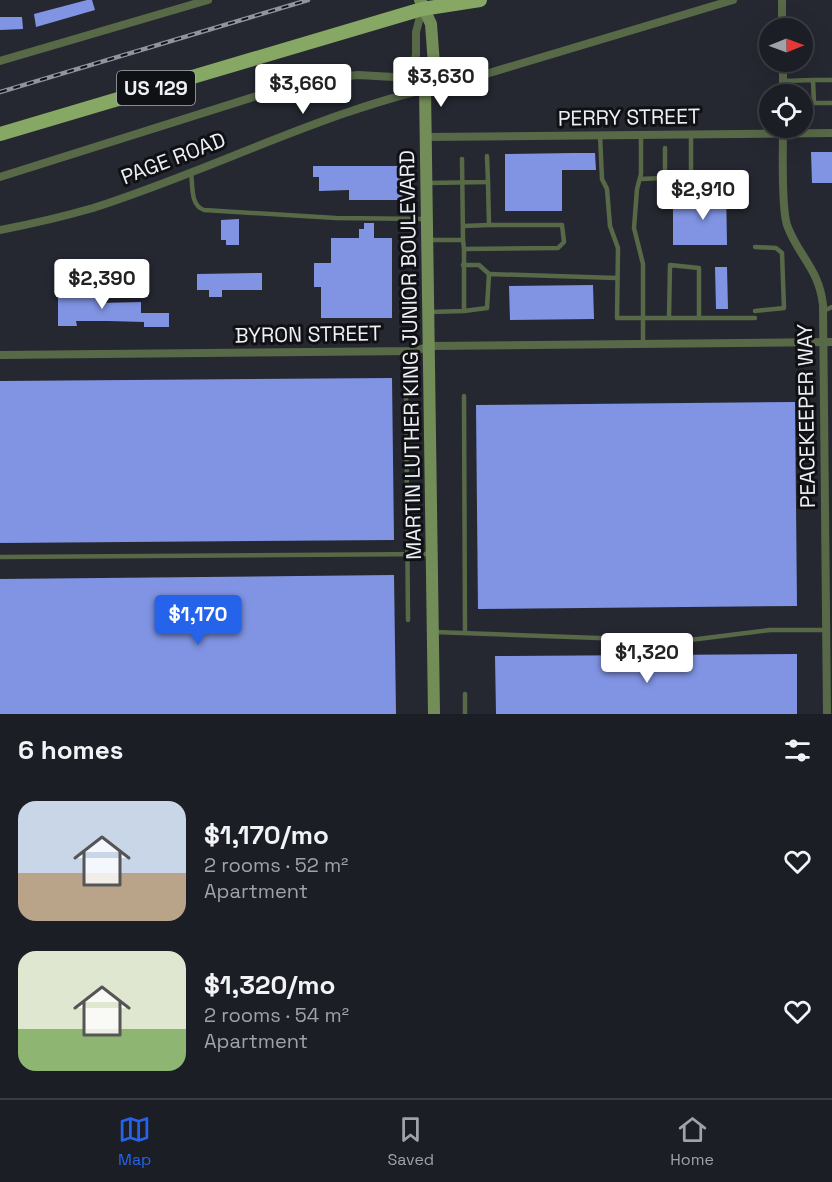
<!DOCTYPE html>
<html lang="en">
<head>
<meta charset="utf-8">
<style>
  :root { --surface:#1c1e25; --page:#25272d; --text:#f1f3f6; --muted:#a0a2a7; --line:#3a3c42; --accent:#2563eb }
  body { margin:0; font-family:"Space Grotesk",sans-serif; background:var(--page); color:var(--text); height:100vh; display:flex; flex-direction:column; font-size:22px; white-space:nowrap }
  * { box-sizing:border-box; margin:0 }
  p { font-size:20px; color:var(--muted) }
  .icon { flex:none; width:33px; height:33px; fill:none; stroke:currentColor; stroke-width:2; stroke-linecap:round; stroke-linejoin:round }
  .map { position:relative; height:714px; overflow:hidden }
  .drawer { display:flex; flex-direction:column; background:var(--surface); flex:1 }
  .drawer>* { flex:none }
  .needle { width:39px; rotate:89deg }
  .buttons { position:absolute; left:759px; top:18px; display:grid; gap:12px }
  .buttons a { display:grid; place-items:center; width:54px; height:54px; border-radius:50%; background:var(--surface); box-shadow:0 6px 24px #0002,0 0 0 2px var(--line); font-size:30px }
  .price { position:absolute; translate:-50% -51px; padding:0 14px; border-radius:6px; background:#fff; color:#222; font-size:20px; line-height:39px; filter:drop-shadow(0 2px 3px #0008) }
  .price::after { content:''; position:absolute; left:50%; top:36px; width:18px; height:14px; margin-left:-9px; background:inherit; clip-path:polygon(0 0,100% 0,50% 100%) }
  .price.on { background:var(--accent); color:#fff }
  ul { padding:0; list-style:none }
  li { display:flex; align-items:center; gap:18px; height:150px; padding:0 18px }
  li span { display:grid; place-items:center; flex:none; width:168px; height:120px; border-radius:18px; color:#555 }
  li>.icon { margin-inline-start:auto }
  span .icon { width:72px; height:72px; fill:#fffc; stroke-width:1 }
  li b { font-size:26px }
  h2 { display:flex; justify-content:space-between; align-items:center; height:72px; padding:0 18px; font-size:26px }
  .menu { display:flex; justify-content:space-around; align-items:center; height:84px; border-top:2px solid var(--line); background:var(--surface); font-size:16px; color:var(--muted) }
  .menu a { display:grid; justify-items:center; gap:3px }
  .menu .on { color:var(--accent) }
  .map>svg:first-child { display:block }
  .building { fill:#8194e3 }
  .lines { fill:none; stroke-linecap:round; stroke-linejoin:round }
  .lane { stroke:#586948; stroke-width:4.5 }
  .street { stroke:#586948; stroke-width:8 }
  .secondary { stroke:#738d59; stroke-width:12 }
  .primary { stroke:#87a865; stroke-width:14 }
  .rail-casing { stroke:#92949c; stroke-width:4.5 }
  .rail { stroke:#101115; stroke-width:2; stroke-dasharray:7; stroke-linecap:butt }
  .labels { text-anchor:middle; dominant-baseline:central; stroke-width:6; stroke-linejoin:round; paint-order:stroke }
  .shield { fill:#101115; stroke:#abadb2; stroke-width:1.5 }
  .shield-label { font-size:20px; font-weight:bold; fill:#eef0f6 }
  .street-label { font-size:21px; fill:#eef0f6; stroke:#101115 }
</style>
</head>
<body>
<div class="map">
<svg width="832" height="714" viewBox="0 0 832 714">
  <rect width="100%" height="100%" fill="#252831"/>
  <!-- building -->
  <g class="building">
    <polygon points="87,0 92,0 95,10 36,27 34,14"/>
    <polygon points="0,17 22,17 23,29 0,30"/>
    <polygon points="811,152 832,152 832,183 812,183"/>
    <polygon points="574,153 595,153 596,170 562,170 562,211 505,211 505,154"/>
    <polygon points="313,166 402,166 403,200 349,200 349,190 319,191 319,177 313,177"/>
    <polygon points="708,184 726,184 727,245 673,245 673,207 708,207"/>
    <polygon points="239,219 239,245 226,245 226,240 221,240 221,220"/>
    <polygon points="364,223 374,223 374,238 392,238 392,318 321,318 321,287 314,287 314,263 331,263 331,238 359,238 359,229 364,229"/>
    <polygon points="715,267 727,267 728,309 716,309"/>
    <polygon points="262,273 262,290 222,290 222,297 209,297 209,290 197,290 197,274"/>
    <polygon points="593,285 594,319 510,320 509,286"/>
    <polygon points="98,288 98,303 141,302 141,313 169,313 169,327 144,327 144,322 108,321 76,321 77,326 58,326 58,289"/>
    <polygon points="392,378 394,540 0,543 0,381"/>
    <polygon points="795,402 797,606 478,609 476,405"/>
    <polygon points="394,575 396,714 0,714 0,579"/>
    <polygon points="797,654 797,714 496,714 495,656"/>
  </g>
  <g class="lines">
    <!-- lane -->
    <g class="lane">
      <polyline points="813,80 832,80"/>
      <polyline points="783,81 813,80 814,103 832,103"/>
      <polyline points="600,135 602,179 607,189 610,226 618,248 617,318 755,318"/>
      <polyline points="641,135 641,174 637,189 634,228 643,264 643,343"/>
      <polyline points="462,159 463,240"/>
      <path d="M191 172C193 186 190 205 204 210L336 218 425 219"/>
      <polyline points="665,178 665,148"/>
      <polyline points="640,179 691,177 691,135"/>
      <polyline points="427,183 488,182 487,156"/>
      <polyline points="463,226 489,225"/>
      <polyline points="428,240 463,240 464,249 464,311 429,312"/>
      <polyline points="755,247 776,248 782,253 784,308 755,311"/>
      <polyline points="464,249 558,248 564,242 562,225 489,225 488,182"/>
      <polyline points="463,265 479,265 489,274"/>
      <polyline points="464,311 487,308 489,274 617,278"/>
      <polyline points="823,311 832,307"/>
      <polyline points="669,318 670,265 699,268 699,318"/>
      <polyline points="406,385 408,620"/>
      <polyline points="464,396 465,633"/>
      <polyline points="0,557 429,554"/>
      <polyline points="434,632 682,641 770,630 826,630"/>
      <polyline points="465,694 465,714"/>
    </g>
    <!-- street -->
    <g class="street">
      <polyline points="782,0 782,28"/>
      <polyline points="0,61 208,0"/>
      <polyline points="783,62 783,94"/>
      <path d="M783 128C783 149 781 207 787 225 798 256 819 268 823 305L827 714"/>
      <polyline points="427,137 832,133"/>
      <polyline points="0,177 276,90 326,78 358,75 394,77 404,74 412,67 416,55 416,32 422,9"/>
      <path d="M0 230C31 224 62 217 93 208 216 169 332 106 459 82L733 0"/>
      <polyline points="0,355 415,351 430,346 832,342"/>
    </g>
    <!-- secondary -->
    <polyline class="secondary" points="420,0 431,24 434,65 425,88 434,714"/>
    <!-- primary -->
    <polyline class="primary" points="0,134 422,9 480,0"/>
    <!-- rail casing -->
    <g class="rail-casing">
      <polyline id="rail" points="0,92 308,0"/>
    </g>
    <!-- rail -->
    <use href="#rail" class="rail"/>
  </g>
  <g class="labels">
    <!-- shield labels -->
    <rect class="shield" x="117" y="71" width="78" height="34" rx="4.5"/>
    <g class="shield-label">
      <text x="156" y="88">US 129</text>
    </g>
    <!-- street labels -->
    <g class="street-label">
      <text transform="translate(629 117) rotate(-1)">PERRY STREET</text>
      <text transform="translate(173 158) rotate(-21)">PAGE ROAD</text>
      <text transform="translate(308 334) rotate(-1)">BYRON STREET</text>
      <text transform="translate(410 355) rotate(-91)">MARTIN LUTHER KING JUNIOR BOULEVARD</text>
      <text transform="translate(806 416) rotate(-91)">PEACEKEEPER WAY</text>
    </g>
  </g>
</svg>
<div class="buttons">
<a><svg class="needle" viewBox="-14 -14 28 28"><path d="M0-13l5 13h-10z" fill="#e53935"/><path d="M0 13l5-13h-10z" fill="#a0a2a7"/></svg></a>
<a><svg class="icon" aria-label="locate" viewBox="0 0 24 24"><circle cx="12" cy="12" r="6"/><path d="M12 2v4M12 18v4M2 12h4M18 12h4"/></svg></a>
</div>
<b class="price" style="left:441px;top:108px">$3,630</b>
<b class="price" style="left:303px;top:115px">$3,660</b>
<b class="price" style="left:703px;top:221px">$2,910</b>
<b class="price" style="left:102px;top:310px">$2,390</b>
<b class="price on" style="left:198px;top:646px">$1,170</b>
<b class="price" style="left:647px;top:684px">$1,320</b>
</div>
<section class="drawer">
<h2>6 homes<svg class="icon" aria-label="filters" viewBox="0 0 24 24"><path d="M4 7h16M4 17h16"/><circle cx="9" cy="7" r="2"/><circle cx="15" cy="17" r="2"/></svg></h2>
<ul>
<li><span style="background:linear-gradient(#c9d6e8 60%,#b9a48a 0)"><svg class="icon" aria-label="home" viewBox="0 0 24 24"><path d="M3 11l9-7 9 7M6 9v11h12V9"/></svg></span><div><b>$1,170/mo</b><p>2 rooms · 52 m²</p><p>Apartment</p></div><svg class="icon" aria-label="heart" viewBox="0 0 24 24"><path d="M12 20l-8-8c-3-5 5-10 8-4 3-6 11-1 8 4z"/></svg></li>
<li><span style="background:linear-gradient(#dfe7d0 65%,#8fb573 0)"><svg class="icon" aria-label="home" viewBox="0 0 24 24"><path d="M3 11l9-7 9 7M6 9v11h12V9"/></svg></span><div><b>$1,320/mo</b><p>2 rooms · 54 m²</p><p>Apartment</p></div><svg class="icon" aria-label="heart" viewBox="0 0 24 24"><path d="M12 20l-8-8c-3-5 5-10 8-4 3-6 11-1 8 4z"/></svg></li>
</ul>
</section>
<nav class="menu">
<a class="on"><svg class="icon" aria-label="map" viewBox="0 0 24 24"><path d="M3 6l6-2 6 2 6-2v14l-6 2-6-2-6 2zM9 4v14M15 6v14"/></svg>Map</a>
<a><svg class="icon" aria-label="saved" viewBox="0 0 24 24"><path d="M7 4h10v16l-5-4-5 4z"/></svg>Saved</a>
<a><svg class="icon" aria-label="home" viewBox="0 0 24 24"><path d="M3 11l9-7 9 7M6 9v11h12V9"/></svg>Home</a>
</nav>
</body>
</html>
